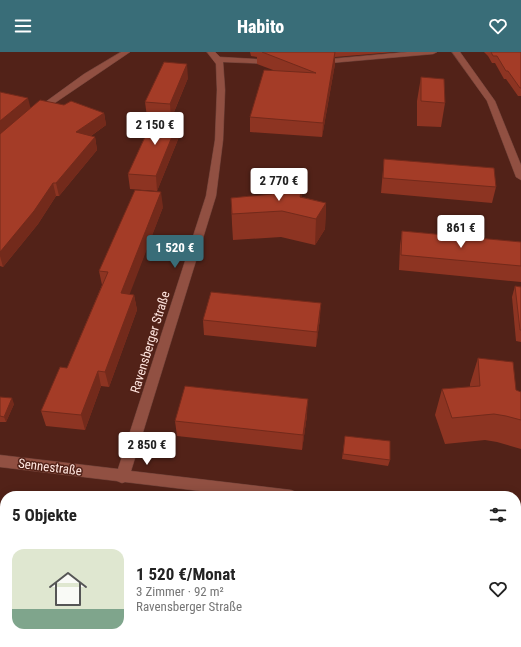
<!DOCTYPE html>
<html lang="de">
<head>
<meta charset="utf-8">
<style>
  :root { --surface:#fff; --page:#f2f2f2; --text:#222; --muted:#767676; --line:#e0e0e0; --accent:#396d78 }
  body { margin:0; font-family:"Roboto Condensed",sans-serif; background:var(--page); color:var(--text); height:100vh; display:flex; flex-direction:column; font-size:15px; white-space:nowrap }
  * { box-sizing:border-box; margin:0 }
  p { font-size:13px; color:var(--muted) }
  .icon { flex:none; width:22px; height:22px; fill:none; stroke:currentColor; stroke-width:2; stroke-linecap:round; stroke-linejoin:round }
  .map { position:relative; flex:1; overflow:hidden }
  .sheet { position:absolute; left:0px; top:439px; width:521px; height:156px; display:flex; flex-direction:column; background:var(--surface); border-radius:16px 16px 0 0; box-shadow:0 2px 10px #0003 }
  .sheet>* { flex:none }
  .price { position:absolute; translate:-50% -34px; padding:0 9px; border-radius:4px; background:#fff; color:#222; font-size:13px; line-height:26px; filter:drop-shadow(0 1px 2px #0008) }
  .price::after { content:''; position:absolute; left:50%; top:24px; width:12px; height:9px; margin-left:-6px; background:inherit; clip-path:polygon(0 0,100% 0,50% 100%) }
  .price.selected { background:var(--accent); color:#fff }
  ul { padding:0; list-style:none }
  li { display:flex; align-items:center; gap:12px; height:100px; padding:0 12px }
  li+li { border-top:1px solid var(--line) }
  li span { display:grid; place-items:center; flex:none; width:112px; height:80px; border-radius:12px; color:#555 }
  li>.icon { margin-inline-start:auto }
  span .icon { width:48px; height:48px; fill:#fffc; stroke-width:1 }
  li b { font-size:17px }
  h2 { display:flex; justify-content:space-between; align-items:center; height:48px; padding:0 12px; font-size:17px }
  header { display:flex; justify-content:space-between; align-items:center; height:52px; padding:0 12px; background:var(--accent); color:#fff; font-size:18px; font-weight:800 }
  .map>svg:first-child { display:block }
  .lines { fill:none; stroke-linecap:round; stroke-linejoin:round }
  .minor-casing { stroke:#6e4138; stroke-width:1 }
  .minor { fill:#915042; fill-rule:evenodd }
  .wall { fill:#8d3422 }
  .shaded-wall { fill:#732a1b }
  .building { fill:#a43c27; stroke:#732a1b }
  .labels { text-anchor:middle; dominant-baseline:central; stroke-width:3; stroke-linejoin:round; paint-order:stroke }
  .street-label { font-size:13px; fill:#ffe5df; stroke:#522218 }
</style>
</head>
<body>
<header><svg class="icon" aria-label="menu" viewBox="0 0 24 24"><path d="M4 6h16M4 12h16M4 18h16"/></svg>Habito<svg class="icon" aria-label="heart" viewBox="0 0 24 24"><path d="M12 20l-8-8c-3-5 5-10 8-4 3-6 11-1 8 4z"/></svg></header>
<div class="map">
<svg width="521" height="595" viewBox="0 0 521 595">
  <rect width="100%" height="100%" fill="#522218"/>
  <g class="lines">
    <!-- minor casing -->
    <g class="minor-casing">
      <g id="minor">
        <polygon points="121,0 130,0 40,61 37,62 33,59 84,22"/>
        <polygon points="207,0 215,0 220,5 272,8 276,10 272,12 223,10 225,38 223,88 216,144 131,419 291,438 296,440 298,444 242,444 125,430 122,431 117,429 0,415 0,403 118,417 206,144 215,88 217,38 216,12"/>
        <polygon points="407,0 437,0 433,2 319,12 315,10 319,8"/>
        <polygon points="452,0 460,0 495,49 521,113 521,128 516,125 487,49"/>
        <polygon points="516,464 521,465 521,477 516,476"/>
      </g>
    </g>
    <!-- minor -->
    <use href="#minor" class="minor"/>
  </g>
  <!-- wall -->
  <g class="wall">
    <polygon points="250,0 395,0 335,5 335,12 322,85 250,80 250,65 273,18 257,12 257,5 251,4"/>
    <polygon points="484,0 521,0 521,44 518,44 506,27 504,27 495,11 492,11 488,4"/>
    <polygon points="421,25 445,51 441,75 417,74 417,49"/>
    <polygon points="188,26 172,65 180,65 181,80 157,139 130,137 128,122 154,65 147,65 145,50"/>
    <polygon points="0,40 31,56 64,53 104,61 106,73 91,84 95,85 97,98 59,144 56,144 38,172 3,215 0,214"/>
    <polygon points="384,107 496,135 492,151 381,141"/>
    <polygon points="303,130 302,145 326,151 325,177 315,193 281,185 233,188 232,172 231,146 272,142"/>
    <polygon points="163,155 129,242 134,243 137,258 109,335 101,334 85,378 46,374 41,359 67,316 102,233 99,219"/>
    <polygon points="402,179 521,190 521,230 399,218 400,194"/>
    <polygon points="515,234 521,235 521,290 516,289 512,245"/>
    <polygon points="320,266 316,295 204,283 203,268"/>
    <polygon points="478,306 516,338 521,340 521,397 497,390 485,388 445,392 435,363 442,337 470,335 470,332"/>
    <polygon points="0,345 14,352 6,370 0,370"/>
    <polygon points="307,363 302,398 177,384 175,369"/>
    <polygon points="345,384 390,408 388,414 342,407"/>
    <polygon points="516,507 521,508 521,536 516,536"/>
  </g>
  <!-- shaded-wall -->
  <g class="shaded-wall">
    <polygon points="335,0 335,12 322,85 323,71"/>
    <polygon points="187,12 188,26 171,67 170,52"/>
    <polygon points="28,46 31,58 0,84 0,69"/>
    <polygon points="104,61 106,73 78,93 76,80"/>
    <polygon points="180,65 181,80 157,139 156,124"/>
    <polygon points="95,85 97,98 59,144 56,131"/>
    <polygon points="303,130 301,156 300,145"/>
    <polygon points="53,131 56,144 38,172 3,215 0,204 0,200"/>
    <polygon points="161,140 163,155 124,257 121,241"/>
    <polygon points="326,151 325,177 315,193 316,167"/>
    <polygon points="134,243 137,258 109,335 105,320"/>
    <polygon points="321,251 320,266 316,295 317,280"/>
    <polygon points="98,319 101,334 85,378 81,363"/>
    <polygon points="12,346 14,352 6,370 4,365"/>
    <polygon points="308,347 307,363 302,398 303,383"/>
  </g>
  <!-- building -->
  <g class="building">
    <polygon points="262,0 335,0 323,71 250,65 264,18 316,21"/>
    <polygon points="491,0 521,0 521,36 520,36 508,19 506,19 497,4 493,4"/>
    <polygon points="164,10 187,12 170,52 145,50"/>
    <polygon points="421,25 444,27 445,51 421,49"/>
    <polygon points="0,40 28,46 0,69"/>
    <polygon points="40,48 64,53 71,49 104,61 76,80 95,85 56,131 53,131 34,159 0,200 0,82"/>
    <polygon points="155,63 180,65 156,124 128,122"/>
    <polygon points="384,107 494,116 496,135 383,126"/>
    <polygon points="275,128 303,130 300,145 326,151 316,167 282,159 232,162 231,146 272,142"/>
    <polygon points="135,138 161,140 121,241 134,243 105,320 98,319 81,363 41,359 60,315 67,316 108,220 99,219"/>
    <polygon points="402,179 521,190 521,214 401,203"/>
    <polygon points="515,234 521,235 521,278 520,278"/>
    <polygon points="211,240 321,251 317,280 203,268"/>
    <polygon points="478,306 513,310 516,338 521,340 521,368 506,364 494,362 452,366 442,337 480,334"/>
    <polygon points="185,334 308,347 303,383 175,369"/>
    <polygon points="0,345 12,346 4,365 0,364"/>
    <polygon points="345,384 390,389 390,408 343,402"/>
    <polygon points="516,507 521,508 521,531 516,530"/>
  </g>
  <g class="labels">
    <!-- street labels -->
    <g class="street-label">
      <text transform="translate(150 290) rotate(-73)">Ravensberger Straße</text>
      <text transform="translate(50 415) rotate(7)">Sennestraße</text>
    </g>
  </g>
</svg>
<b class="price" style="left:155px;top:94px">2 150 €</b>
<b class="price" style="left:279px;top:150px">2 770 €</b>
<b class="price" style="left:461px;top:197px">861 €</b>
<b class="price selected" style="left:175px;top:217px">1 520 €</b>
<b class="price" style="left:147px;top:414px">2 850 €</b>
<section class="sheet">
<h2>5 Objekte<svg class="icon" aria-label="filters" viewBox="0 0 24 24"><path d="M4 7h16M4 17h16"/><circle cx="9" cy="7" r="2"/><circle cx="15" cy="17" r="2"/></svg></h2>
<ul>
<li><span style="background:linear-gradient(#dfe7d0 75%,#7fa58c 0)"><svg class="icon" aria-label="home" viewBox="0 0 24 24"><path d="M3 11l9-7 9 7M6 9v11h12V9"/></svg></span><div><b>1 520 €/Monat</b><p>3 Zimmer · 92 m²</p><p>Ravensberger Straße</p></div><svg class="icon" aria-label="heart" viewBox="0 0 24 24"><path d="M12 20l-8-8c-3-5 5-10 8-4 3-6 11-1 8 4z"/></svg></li>
</ul>
</section>
</div>
</body>
</html>
